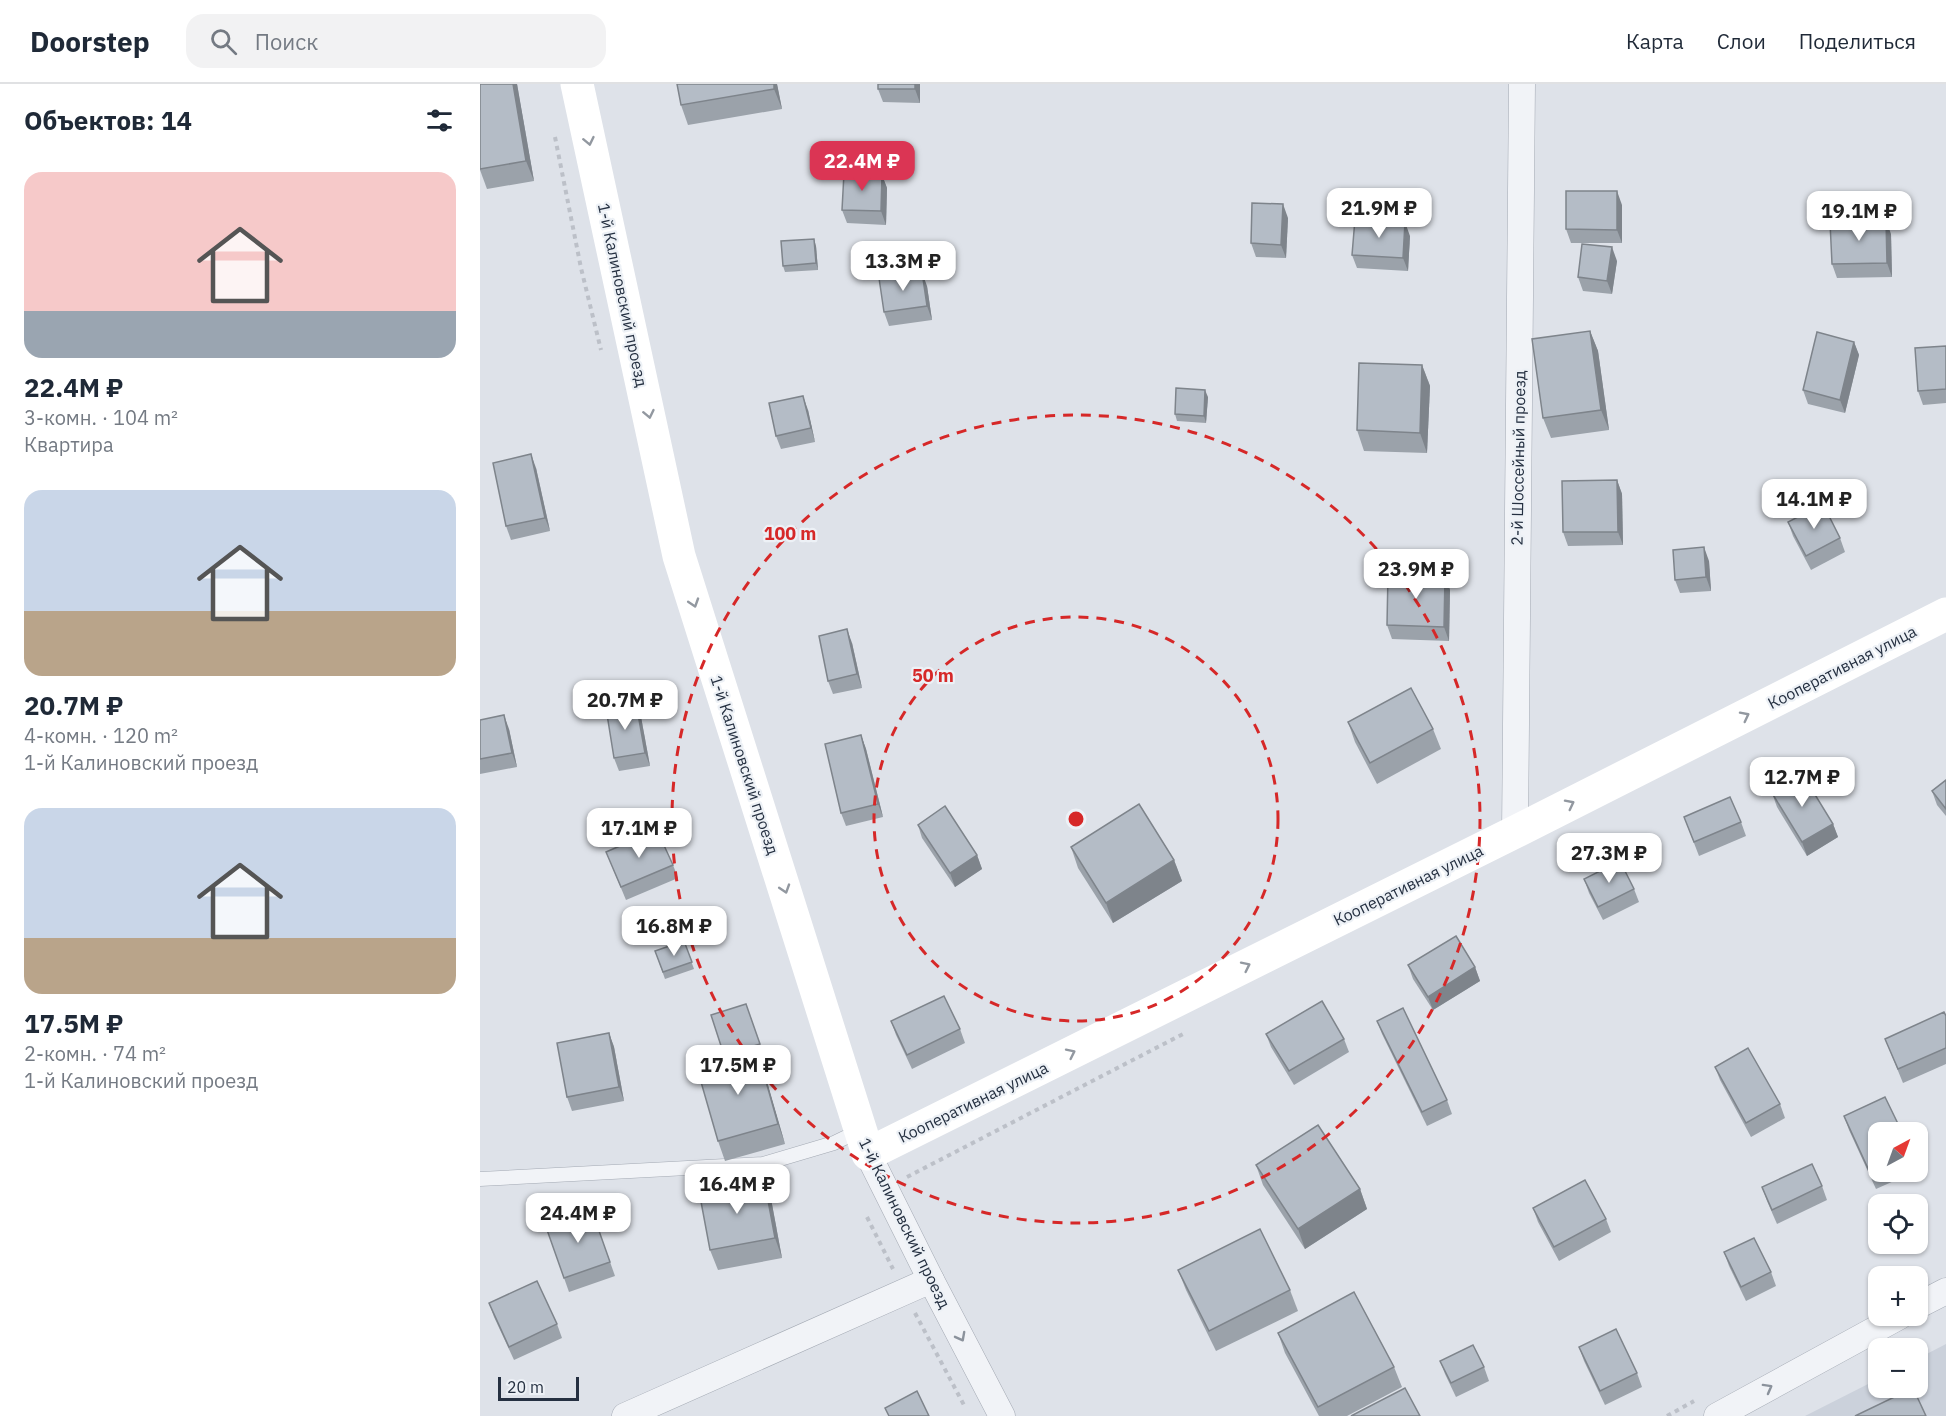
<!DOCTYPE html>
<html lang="ru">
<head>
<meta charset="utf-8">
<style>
  :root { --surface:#fff; --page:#f2f2f3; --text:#1f2937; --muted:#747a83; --line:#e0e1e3; --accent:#db3554 }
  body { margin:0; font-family:"IBM Plex Sans",sans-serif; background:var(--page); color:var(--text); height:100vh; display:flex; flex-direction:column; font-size:22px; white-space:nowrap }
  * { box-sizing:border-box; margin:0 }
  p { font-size:20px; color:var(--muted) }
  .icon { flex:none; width:33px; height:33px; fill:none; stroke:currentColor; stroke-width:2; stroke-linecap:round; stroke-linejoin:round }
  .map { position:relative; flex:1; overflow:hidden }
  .sheet { display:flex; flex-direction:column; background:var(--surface); width:480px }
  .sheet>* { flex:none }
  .needle { width:39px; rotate:41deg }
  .fabs { position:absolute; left:1388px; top:1038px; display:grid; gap:12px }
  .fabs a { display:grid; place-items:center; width:60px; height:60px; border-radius:12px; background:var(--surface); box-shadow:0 2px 4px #0004; font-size:30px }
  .scale { position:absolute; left:18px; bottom:15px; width:81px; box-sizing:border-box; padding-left:6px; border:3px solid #253041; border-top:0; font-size:16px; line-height:21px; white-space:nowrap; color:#253041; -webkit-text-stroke:4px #edf1f6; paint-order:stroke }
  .price { position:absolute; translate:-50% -51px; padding:0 14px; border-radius:12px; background:#fff; color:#222; font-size:20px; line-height:39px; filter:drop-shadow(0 2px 3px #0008) }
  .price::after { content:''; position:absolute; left:50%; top:36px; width:18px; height:14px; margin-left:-9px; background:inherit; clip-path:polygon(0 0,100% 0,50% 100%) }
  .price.current { background:var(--accent); color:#fff }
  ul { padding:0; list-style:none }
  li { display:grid; align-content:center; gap:12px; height:318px; padding:0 24px }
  li span { display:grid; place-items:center; height:186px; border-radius:18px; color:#555 }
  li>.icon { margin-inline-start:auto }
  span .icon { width:108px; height:108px; fill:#fffc; stroke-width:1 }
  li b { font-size:26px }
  h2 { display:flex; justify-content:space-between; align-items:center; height:72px; padding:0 24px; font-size:26px }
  header { display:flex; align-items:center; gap:36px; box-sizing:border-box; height:84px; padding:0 30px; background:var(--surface); border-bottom:2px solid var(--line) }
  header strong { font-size:28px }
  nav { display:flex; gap:33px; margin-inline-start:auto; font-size:21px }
  .search { width:420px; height:54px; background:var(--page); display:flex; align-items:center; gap:15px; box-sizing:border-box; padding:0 21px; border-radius:18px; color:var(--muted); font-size:22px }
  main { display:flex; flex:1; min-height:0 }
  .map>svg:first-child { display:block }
  .built { fill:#cbd1db }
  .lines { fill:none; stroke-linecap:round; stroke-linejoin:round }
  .lane-casing { stroke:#a3a9b3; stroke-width:15 }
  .street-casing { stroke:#a3a9b3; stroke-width:27 }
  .path { stroke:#bcc0c8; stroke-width:4; stroke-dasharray:4.5 4.5; stroke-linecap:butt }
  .lane { stroke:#f1f3f7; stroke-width:14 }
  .street { stroke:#f1f3f7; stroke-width:26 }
  .secondary { stroke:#fff; stroke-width:33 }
  .wall { fill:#9ba2aa }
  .shaded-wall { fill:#7e848b }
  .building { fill:#b4bcc6; stroke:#7e848b; stroke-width:1.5 }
  .oneway { stroke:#9298a0 }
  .oneway2 { stroke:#8b929c }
  .ring { fill:none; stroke:#d62828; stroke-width:3; stroke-dasharray:10 8 }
  .labels { text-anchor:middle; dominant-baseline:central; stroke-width:4.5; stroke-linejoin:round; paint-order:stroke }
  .street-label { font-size:16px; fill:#253041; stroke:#edf1f6 }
  .centre { fill:#d62828; stroke:#edf1f6; stroke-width:3 }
  .ring-label { font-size:18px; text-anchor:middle; font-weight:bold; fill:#d62828; stroke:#edf1f6; stroke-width:4.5; stroke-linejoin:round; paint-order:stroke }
</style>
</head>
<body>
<header>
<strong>Doorstep</strong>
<div class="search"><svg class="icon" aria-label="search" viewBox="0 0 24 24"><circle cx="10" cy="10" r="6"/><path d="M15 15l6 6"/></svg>Поиск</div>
<nav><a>Карта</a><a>Слои</a><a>Поделиться</a></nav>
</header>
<main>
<section class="sheet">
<h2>Объектов: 14<svg class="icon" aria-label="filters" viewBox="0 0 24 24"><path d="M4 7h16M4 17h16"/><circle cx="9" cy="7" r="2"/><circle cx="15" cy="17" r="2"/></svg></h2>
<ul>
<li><span style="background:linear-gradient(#f6c9c9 75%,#9aa5b1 0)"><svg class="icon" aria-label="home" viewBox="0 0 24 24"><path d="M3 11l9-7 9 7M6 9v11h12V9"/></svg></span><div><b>22.4M ₽</b><p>3-комн. · 104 m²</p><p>Квартира</p></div></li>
<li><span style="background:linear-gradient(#c9d6e8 65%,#b9a48a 0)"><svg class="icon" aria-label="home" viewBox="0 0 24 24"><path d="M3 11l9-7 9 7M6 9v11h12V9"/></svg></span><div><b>20.7M ₽</b><p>4-комн. · 120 m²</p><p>1-й Калиновский проезд</p></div></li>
<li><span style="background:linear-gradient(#c9d6e8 70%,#b9a48a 0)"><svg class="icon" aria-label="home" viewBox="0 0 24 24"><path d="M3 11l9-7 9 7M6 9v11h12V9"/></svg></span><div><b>17.5M ₽</b><p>2-комн. · 74 m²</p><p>1-й Калиновский проезд</p></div></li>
</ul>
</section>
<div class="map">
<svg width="1466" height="1332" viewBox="0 0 1466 1332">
  <rect width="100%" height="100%" fill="#dee2e9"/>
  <!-- built -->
  <polygon class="built" points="1466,1260 1466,1332 1325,1332 1398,1295 1398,1304 1437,1304 1437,1275"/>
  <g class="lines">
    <!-- lane casing -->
    <g class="lane-casing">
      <polyline id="lane" points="0,1095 283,1080 354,1059 381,1046"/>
    </g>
    <!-- street casing -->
    <g class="street-casing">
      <g id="street">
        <polyline points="1035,748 1042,0"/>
        <polyline points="388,1070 451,1196 522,1332"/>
        <polyline points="1437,1222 1466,1207"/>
        <polyline points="145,1332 451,1196"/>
        <polyline points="1237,1332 1420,1232"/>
      </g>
    </g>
    <!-- path -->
    <g class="path">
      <polyline points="75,53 101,184 121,266"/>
      <polyline points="427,1093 703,950"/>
      <polyline points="387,1133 413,1185"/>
      <polyline points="435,1229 485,1323"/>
      <polyline points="1187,1332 1214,1317"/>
    </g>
    <!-- lane -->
    <use href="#lane" class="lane"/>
    <!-- street -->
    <use href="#street" class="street"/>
    <!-- secondary -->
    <polyline class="secondary" points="97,0 199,472 388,1070 1035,748 1466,530"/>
  </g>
  <!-- wall -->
  <g class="wall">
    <polygon points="0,0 37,0 54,97 7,105 0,86"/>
    <polygon points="197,0 297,0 302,25 208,41 201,21"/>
    <polygon points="398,0 440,0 440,19 403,18 398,5"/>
    <polygon points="402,91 407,104 406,141 367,139 362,126"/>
    <polygon points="1142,121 1142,159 1091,159 1086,145"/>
    <polygon points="808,134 806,174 776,173 771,159"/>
    <polygon points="1411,150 1412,193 1357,194 1352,180"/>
    <polygon points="930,152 928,187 877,184 872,171"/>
    <polygon points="336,162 338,186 305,188 303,182"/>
    <polygon points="1137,177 1132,210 1103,207 1098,193"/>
    <polygon points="447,202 452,236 409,242 404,228"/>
    <polygon points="1110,247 1118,267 1129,346 1071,354 1063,334"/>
    <polygon points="1374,258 1379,271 1365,329 1328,320 1323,306"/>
    <polygon points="1466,262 1466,319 1443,321 1438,307"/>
    <polygon points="942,281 950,302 947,369 884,367 877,346"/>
    <polygon points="728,313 726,339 697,337 695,330"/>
    <polygon points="328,326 335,358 301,365 296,352"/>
    <polygon points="56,384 70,447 31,456 26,442"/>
    <polygon points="1137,396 1142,410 1143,461 1088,462 1083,448"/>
    <polygon points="1308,438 1360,454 1365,468 1331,486 1313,452"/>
    <polygon points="1229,477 1231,507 1200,509 1195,496"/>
    <polygon points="965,492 970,506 969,557 912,555 907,541"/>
    <polygon points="372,559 382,604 353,610 348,597"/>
    <polygon points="156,619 161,633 170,682 139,687 134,674"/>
    <polygon points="0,636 29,645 37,683 0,690"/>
    <polygon points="868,638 953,645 961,665 897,700 875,658"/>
    <polygon points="381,651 386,665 403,733 366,742 361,729"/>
    <polygon points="1466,696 1466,732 1457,721 1452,707"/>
    <polygon points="1292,709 1353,740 1358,753 1327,772 1297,723"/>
    <polygon points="1204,733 1261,738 1266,752 1219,772"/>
    <polygon points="438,741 497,771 502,785 475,803 442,754"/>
    <polygon points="591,763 694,776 702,797 633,839 598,784"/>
    <polygon points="126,768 193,781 198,794 146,816"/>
    <polygon points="1104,795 1154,805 1159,818 1123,836 1109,809"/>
    <polygon points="204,857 214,885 185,895 175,867"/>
    <polygon points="928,881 995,883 1000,897 953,926 933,895"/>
    <polygon points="231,931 271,934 285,974 280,975 305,1060 245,1077 238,1057 245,975"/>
    <polygon points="1466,932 1466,980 1423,999 1405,955"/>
    <polygon points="411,937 480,945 485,959 432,985 416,951"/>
    <polygon points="897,937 967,1016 972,1030 947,1042 902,950"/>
    <polygon points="129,949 134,963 144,1017 92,1027 87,1013"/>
    <polygon points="786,950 864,955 869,968 814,1001 791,963"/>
    <polygon points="1235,983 1300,1020 1305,1034 1271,1053 1240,996"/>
    <polygon points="1364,1032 1398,1088 1434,1088 1396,1105 1369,1046"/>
    <polygon points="776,1081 880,1105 887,1125 825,1165 783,1101"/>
    <polygon points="284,1095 291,1115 302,1174 238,1186 230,1166"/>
    <polygon points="1342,1102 1347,1116 1297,1140 1287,1117 1282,1103"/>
    <polygon points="1053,1124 1126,1135 1131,1148 1079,1177 1058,1138"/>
    <polygon points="112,1127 135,1192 89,1208 66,1143"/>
    <polygon points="1244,1168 1291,1188 1296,1202 1266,1217 1249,1182"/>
    <polygon points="698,1186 810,1206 818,1227 736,1267 706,1206"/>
    <polygon points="9,1219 77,1240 82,1254 34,1276 14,1233"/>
    <polygon points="798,1249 914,1283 922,1303 867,1332 839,1332 805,1269"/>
    <polygon points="1099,1263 1157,1289 1162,1303 1125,1321 1104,1277"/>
    <polygon points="960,1277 1004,1283 1009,1297 976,1313 965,1290"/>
  </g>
  <!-- shaded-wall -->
  <g class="shaded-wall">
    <polygon points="33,0 37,0 54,97 46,77"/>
    <polygon points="294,0 297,0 302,25 294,5"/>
    <polygon points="435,0 440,0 440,19 435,5"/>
    <polygon points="402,91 407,104 406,141 401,127"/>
    <polygon points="1137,107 1142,121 1142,159 1137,146"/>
    <polygon points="803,120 808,134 806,174 801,161"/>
    <polygon points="1406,136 1411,150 1412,193 1407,179"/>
    <polygon points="925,138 930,152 928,187 923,174"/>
    <polygon points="334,155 336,162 338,186 336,179"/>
    <polygon points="1132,163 1137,177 1132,210 1127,197"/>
    <polygon points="442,188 447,202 452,236 447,222"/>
    <polygon points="1110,247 1118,267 1129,346 1121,326"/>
    <polygon points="1374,258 1379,271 1365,329 1360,316"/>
    <polygon points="942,281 950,302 947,369 940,349"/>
    <polygon points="725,306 728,313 726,339 724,332"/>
    <polygon points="323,312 328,326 335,358 331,344"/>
    <polygon points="51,370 56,384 70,447 65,434"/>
    <polygon points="1137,396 1142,410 1143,461 1138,448"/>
    <polygon points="1224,463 1229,477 1231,507 1226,493"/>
    <polygon points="965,492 970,506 969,557 964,543"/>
    <polygon points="367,545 372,559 382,604 377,590"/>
    <polygon points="156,619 161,633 170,682 165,669"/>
    <polygon points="24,631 29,645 37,683 32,669"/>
    <polygon points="381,651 386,665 403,733 398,720"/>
    <polygon points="1353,740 1358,753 1327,772 1322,758"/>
    <polygon points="497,771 502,785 475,803 470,789"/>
    <polygon points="694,776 702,797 633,839 626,819"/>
    <polygon points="995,883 1000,897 953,926 948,913"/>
    <polygon points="129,949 134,963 144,1017 139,1003"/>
    <polygon points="277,966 284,987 305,1060 298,1040"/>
    <polygon points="284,1095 291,1115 302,1174 295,1154"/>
    <polygon points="880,1105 887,1125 825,1165 818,1145"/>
  </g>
  <!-- building -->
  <g class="building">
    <polygon points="0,0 33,0 46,77 0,85"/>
    <polygon points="197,0 294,0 294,5 201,21"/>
    <rect x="398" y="0" width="37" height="5"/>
    <polygon points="364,89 402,91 401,127 362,126"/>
    <polygon points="1086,107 1137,107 1137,146 1086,145"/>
    <polygon points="772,119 803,120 801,161 771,159"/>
    <polygon points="875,135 925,138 923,174 872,171"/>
    <polygon points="1406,136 1407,179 1352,180 1350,138"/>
    <polygon points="334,155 336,179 303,182 301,157"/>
    <polygon points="1102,160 1132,163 1127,197 1098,193"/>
    <polygon points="442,188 447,222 404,228 399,194"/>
    <polygon points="1110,247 1121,326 1063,334 1052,255"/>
    <polygon points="1337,248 1374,258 1360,316 1323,306"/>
    <polygon points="1466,262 1466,305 1438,307 1435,264"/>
    <polygon points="879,279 942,281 940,349 877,346"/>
    <polygon points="696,304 725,306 724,332 695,330"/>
    <polygon points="323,312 331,344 296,352 289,319"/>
    <polygon points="51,370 65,434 26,442 13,379"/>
    <polygon points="1137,396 1138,448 1083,448 1082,397"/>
    <polygon points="1343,420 1360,454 1326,472 1308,438"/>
    <polygon points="1224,463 1226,493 1195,496 1193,466"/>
    <polygon points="908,490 965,492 964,543 907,541"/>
    <polygon points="367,545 377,590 348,597 339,552"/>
    <polygon points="931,604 953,645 890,679 868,638"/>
    <polygon points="156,619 165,669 134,674 126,624"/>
    <polygon points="24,631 32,669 0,675 0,636"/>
    <polygon points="381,651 398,720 361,729 345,660"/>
    <polygon points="1323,691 1353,740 1322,758 1292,709"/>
    <polygon points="1466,696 1466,725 1452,707"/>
    <polygon points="1250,713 1261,738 1214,758 1204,733"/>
    <polygon points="659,720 694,776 626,819 591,763"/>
    <polygon points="465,722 497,771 470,789 438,741"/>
    <polygon points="177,746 193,781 141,803 126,768"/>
    <polygon points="1140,777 1154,805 1118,823 1104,795"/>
    <polygon points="976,852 995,883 948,913 928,881"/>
    <polygon points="204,857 212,878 183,888 175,867"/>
    <polygon points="464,912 480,945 427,971 411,937"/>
    <polygon points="842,917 864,955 809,987 786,950"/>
    <polygon points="266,920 280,960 244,971 231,931"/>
    <polygon points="923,924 967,1016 942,1028 897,937"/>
    <polygon points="1464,928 1466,932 1466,964 1418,985 1405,955"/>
    <polygon points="129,949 139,1003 87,1013 77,959"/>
    <polygon points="1268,964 1300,1020 1266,1039 1235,983"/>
    <polygon points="277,966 298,1040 238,1057 217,984"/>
    <polygon points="1405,1013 1422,1048 1398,1048 1399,1088 1391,1091 1364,1032"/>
    <polygon points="838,1041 880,1105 818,1145 776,1081"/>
    <polygon points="1332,1080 1342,1102 1292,1126 1282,1103"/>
    <polygon points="284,1095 295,1154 230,1166 219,1107"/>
    <polygon points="1105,1096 1126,1135 1074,1163 1053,1124"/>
    <polygon points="112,1127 130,1178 84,1194 66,1143"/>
    <polygon points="780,1145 810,1206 729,1247 698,1186"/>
    <polygon points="1274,1154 1291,1188 1261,1203 1244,1168"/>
    <polygon points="57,1197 77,1240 29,1263 9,1219"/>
    <polygon points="874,1208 914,1283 838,1323 798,1249"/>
    <polygon points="1136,1245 1157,1289 1120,1307 1099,1263"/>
    <polygon points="993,1261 1004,1283 971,1299 960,1277"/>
    <polygon points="925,1304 940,1332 871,1332"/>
    <polygon points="1433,1304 1446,1332 1375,1332"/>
    <polygon points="437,1307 449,1332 409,1332 405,1324"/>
  </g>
  <!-- one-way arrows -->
  <defs><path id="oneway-chevron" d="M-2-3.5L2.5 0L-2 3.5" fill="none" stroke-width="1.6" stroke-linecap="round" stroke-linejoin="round" transform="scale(1.5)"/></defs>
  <g class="oneway">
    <use href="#oneway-chevron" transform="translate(109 57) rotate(78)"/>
    <use href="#oneway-chevron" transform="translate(169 330) rotate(78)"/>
    <use href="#oneway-chevron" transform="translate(214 519) rotate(72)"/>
    <use href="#oneway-chevron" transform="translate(1265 632) rotate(-27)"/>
    <use href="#oneway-chevron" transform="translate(1090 720) rotate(-27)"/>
    <use href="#oneway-chevron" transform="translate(305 805) rotate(72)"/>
    <use href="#oneway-chevron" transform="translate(766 882) rotate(-26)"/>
    <use href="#oneway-chevron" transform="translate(591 969) rotate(-26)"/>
  </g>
  <g class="oneway2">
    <use href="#oneway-chevron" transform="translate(481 1253) rotate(62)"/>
    <use href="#oneway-chevron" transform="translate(1288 1304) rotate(-29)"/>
  </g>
  <!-- distance rings -->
  <g class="ring">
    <circle cx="596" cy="735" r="202"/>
    <circle cx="596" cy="735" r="404"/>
  </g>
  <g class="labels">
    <!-- street labels -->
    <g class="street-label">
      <text transform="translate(143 211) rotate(78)">1-й Калиновский проезд</text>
      <text transform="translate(1038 374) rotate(-89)">2-й Шоссейный проезд</text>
      <text transform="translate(1362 583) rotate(-27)">Кооперативная улица</text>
      <text transform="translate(265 681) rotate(72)">1-й Калиновский проезд</text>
      <text transform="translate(928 801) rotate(-26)">Кооперативная улица</text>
      <text transform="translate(493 1018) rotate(-26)">Кооперативная улица</text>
      <text transform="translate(425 1139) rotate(64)">1-й Калиновский проезд</text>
    </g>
  </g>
  <circle cx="596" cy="735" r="9" class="centre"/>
  <g class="ring-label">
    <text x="310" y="456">100 m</text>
    <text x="453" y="598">50 m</text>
  </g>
</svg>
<div class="fabs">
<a><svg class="needle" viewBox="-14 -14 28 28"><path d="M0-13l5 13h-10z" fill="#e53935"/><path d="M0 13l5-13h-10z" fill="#747a83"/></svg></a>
<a><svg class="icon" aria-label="locate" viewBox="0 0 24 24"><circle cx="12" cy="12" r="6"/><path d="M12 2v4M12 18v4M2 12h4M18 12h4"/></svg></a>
<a>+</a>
<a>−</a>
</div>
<div class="scale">20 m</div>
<b class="price current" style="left:382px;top:108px">22.4M ₽</b>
<b class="price" style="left:899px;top:155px">21.9M ₽</b>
<b class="price" style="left:1379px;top:158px">19.1M ₽</b>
<b class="price" style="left:423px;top:208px">13.3M ₽</b>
<b class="price" style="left:1334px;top:446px">14.1M ₽</b>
<b class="price" style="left:936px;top:516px">23.9M ₽</b>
<b class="price" style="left:145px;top:647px">20.7M ₽</b>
<b class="price" style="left:1322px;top:724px">12.7M ₽</b>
<b class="price" style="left:159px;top:775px">17.1M ₽</b>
<b class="price" style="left:1129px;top:800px">27.3M ₽</b>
<b class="price" style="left:194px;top:873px">16.8M ₽</b>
<b class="price" style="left:258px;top:1012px">17.5M ₽</b>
<b class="price" style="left:257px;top:1131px">16.4M ₽</b>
<b class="price" style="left:98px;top:1160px">24.4M ₽</b>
</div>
</main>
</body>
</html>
